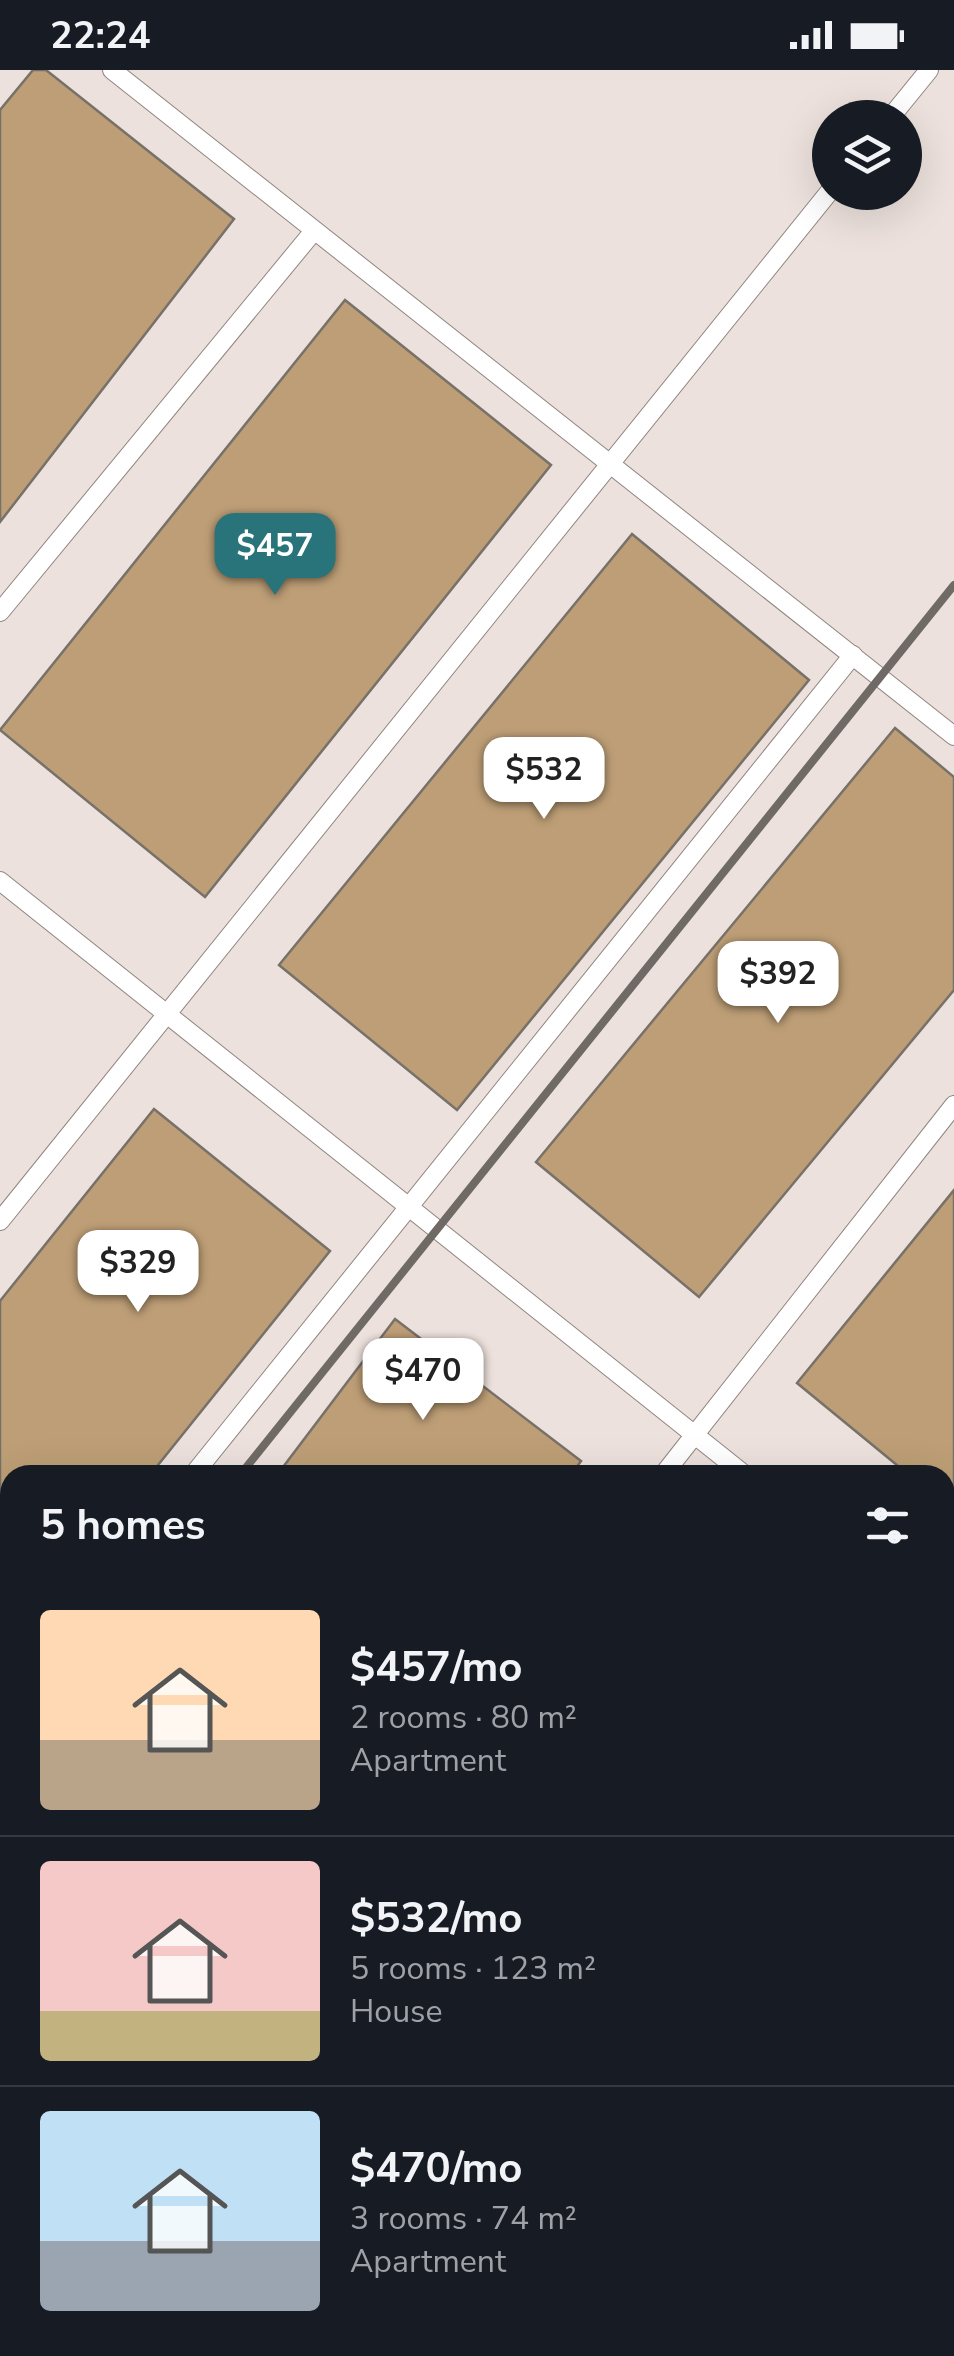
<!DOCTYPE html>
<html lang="en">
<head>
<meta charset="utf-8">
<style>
  :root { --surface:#171b24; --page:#242831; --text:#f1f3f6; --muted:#9ea1a6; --line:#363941; --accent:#29737a }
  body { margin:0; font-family:"Nunito Sans",sans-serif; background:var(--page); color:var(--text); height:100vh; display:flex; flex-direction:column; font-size:38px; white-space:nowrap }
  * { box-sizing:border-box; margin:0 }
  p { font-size:32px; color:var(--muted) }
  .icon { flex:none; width:55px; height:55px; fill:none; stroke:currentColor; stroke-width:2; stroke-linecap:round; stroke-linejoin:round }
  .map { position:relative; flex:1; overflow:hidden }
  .panel { position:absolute; left:0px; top:1395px; width:955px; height:892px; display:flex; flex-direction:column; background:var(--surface); border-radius:30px 30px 0 0; box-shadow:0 10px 40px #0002 }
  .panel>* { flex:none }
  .fabs { position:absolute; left:812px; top:30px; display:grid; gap:20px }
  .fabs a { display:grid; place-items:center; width:110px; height:110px; border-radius:50%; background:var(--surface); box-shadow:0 10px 40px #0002; font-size:50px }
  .price { position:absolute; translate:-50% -85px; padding:0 22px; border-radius:20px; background:#fff; color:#222; font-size:32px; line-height:65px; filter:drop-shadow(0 2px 5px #0008) }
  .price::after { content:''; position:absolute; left:50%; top:60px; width:30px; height:22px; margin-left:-15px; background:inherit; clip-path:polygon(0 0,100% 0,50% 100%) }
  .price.selected { background:var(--accent); color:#fff }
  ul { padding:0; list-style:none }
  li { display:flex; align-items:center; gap:30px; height:250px; padding:0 40px }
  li+li { border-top:2px solid var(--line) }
  li span { display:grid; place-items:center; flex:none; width:280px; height:200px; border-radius:10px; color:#555 }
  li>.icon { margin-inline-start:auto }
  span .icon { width:120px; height:120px; fill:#fffc; stroke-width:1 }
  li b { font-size:42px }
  h2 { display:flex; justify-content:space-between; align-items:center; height:120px; padding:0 40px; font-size:42px }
  .status { display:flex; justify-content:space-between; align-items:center; height:70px; padding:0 50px; background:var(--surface); direction:ltr }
  .status svg { height:28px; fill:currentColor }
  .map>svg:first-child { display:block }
  .building { fill:#bd9e76; stroke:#777169; stroke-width:2.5 }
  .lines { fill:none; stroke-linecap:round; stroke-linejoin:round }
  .lane-casing { stroke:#908581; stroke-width:20 }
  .street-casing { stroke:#908581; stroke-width:38 }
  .lane { stroke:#fff; stroke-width:18 }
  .street { stroke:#fff; stroke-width:35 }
  .rail { stroke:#706a66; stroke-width:8 }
</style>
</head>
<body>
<div class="status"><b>22:24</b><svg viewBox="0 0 49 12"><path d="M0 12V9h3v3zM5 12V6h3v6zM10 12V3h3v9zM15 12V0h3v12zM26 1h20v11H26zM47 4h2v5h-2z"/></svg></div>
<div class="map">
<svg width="954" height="2286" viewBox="0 0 954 2286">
  <rect width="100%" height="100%" fill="#ece1dc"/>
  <!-- building -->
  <g class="building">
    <polygon points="33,0 46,0 234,149 0,452 0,40"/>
    <polygon points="345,230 551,395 205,827 0,660"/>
    <polygon points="632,464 809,610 457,1040 279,895"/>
    <polygon points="895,658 954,707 954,920 699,1227 536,1092"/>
    <polygon points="154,1039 330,1181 150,1405 10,1405 10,1580 0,1592 0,1231"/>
    <polygon points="954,1120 954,1442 945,1434 945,1405 909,1405 797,1313"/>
    <polygon points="395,1249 581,1391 571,1405 277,1405"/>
    <polygon points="954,1706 954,2125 945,2136 945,1717"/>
    <polygon points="0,1782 10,1790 10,2121 0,2133"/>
    <polygon points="29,2278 341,2278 335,2286 22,2286"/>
    <polygon points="480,2278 600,2278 611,2286 474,2286"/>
    <polygon points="776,2278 828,2278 821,2286 787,2286"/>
  </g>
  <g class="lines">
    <!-- lane casing -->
    <g class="lane-casing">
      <g id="lane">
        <polyline points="112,0 954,666"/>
        <polyline points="890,48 929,0"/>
        <polyline points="0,542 313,162"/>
        <polyline points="0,811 745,1405"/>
        <polyline points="0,1151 830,121"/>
        <polyline points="193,1405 853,585"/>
        <polyline points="663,1405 954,1035"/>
        <polyline points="945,1559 954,1566"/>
        <polyline points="945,1639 954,1628"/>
        <polyline points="0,1644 10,1631"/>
        <polyline points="0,1725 10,1733"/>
        <polyline points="0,2227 10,2215"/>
        <polyline points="703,2278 714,2286"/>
        <polyline points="417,2286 424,2278"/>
      </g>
    </g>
    <!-- street casing -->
    <g class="street-casing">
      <g id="street">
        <polyline points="945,2256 954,2245"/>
        <polyline points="920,2286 927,2278"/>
      </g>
    </g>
    <!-- lane -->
    <use href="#lane" class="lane"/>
    <!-- street -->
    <use href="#street" class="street"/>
    <!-- rail -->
    <g class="rail">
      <polyline points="240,1405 954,515"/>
      <polyline points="0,1706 10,1694"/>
    </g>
  </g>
</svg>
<div class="fabs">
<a><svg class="icon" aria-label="layers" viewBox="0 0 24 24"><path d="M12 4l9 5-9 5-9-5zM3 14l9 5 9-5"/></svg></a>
</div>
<b class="price selected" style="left:275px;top:528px">$457</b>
<b class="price" style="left:544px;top:752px">$532</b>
<b class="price" style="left:778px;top:956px">$392</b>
<b class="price" style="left:138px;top:1245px">$329</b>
<b class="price" style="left:423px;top:1353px">$470</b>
<section class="panel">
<h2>5 homes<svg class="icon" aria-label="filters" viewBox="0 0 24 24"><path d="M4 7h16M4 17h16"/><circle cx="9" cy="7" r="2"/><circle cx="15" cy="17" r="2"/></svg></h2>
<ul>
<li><span style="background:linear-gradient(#ffd9b3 65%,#b9a48a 0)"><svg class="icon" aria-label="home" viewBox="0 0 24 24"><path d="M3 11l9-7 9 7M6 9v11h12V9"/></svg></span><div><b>$457/mo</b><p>2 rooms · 80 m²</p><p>Apartment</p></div></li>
<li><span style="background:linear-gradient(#f6c9c9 75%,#c2b280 0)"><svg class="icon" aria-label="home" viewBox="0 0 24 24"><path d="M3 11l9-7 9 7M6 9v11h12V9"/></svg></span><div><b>$532/mo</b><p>5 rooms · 123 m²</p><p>House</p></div></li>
<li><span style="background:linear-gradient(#bfe0f5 65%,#9aa5b1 0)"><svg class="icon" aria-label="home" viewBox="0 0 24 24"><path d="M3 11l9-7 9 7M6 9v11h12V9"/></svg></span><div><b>$470/mo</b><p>3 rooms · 74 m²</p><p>Apartment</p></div></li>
</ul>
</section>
</div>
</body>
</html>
